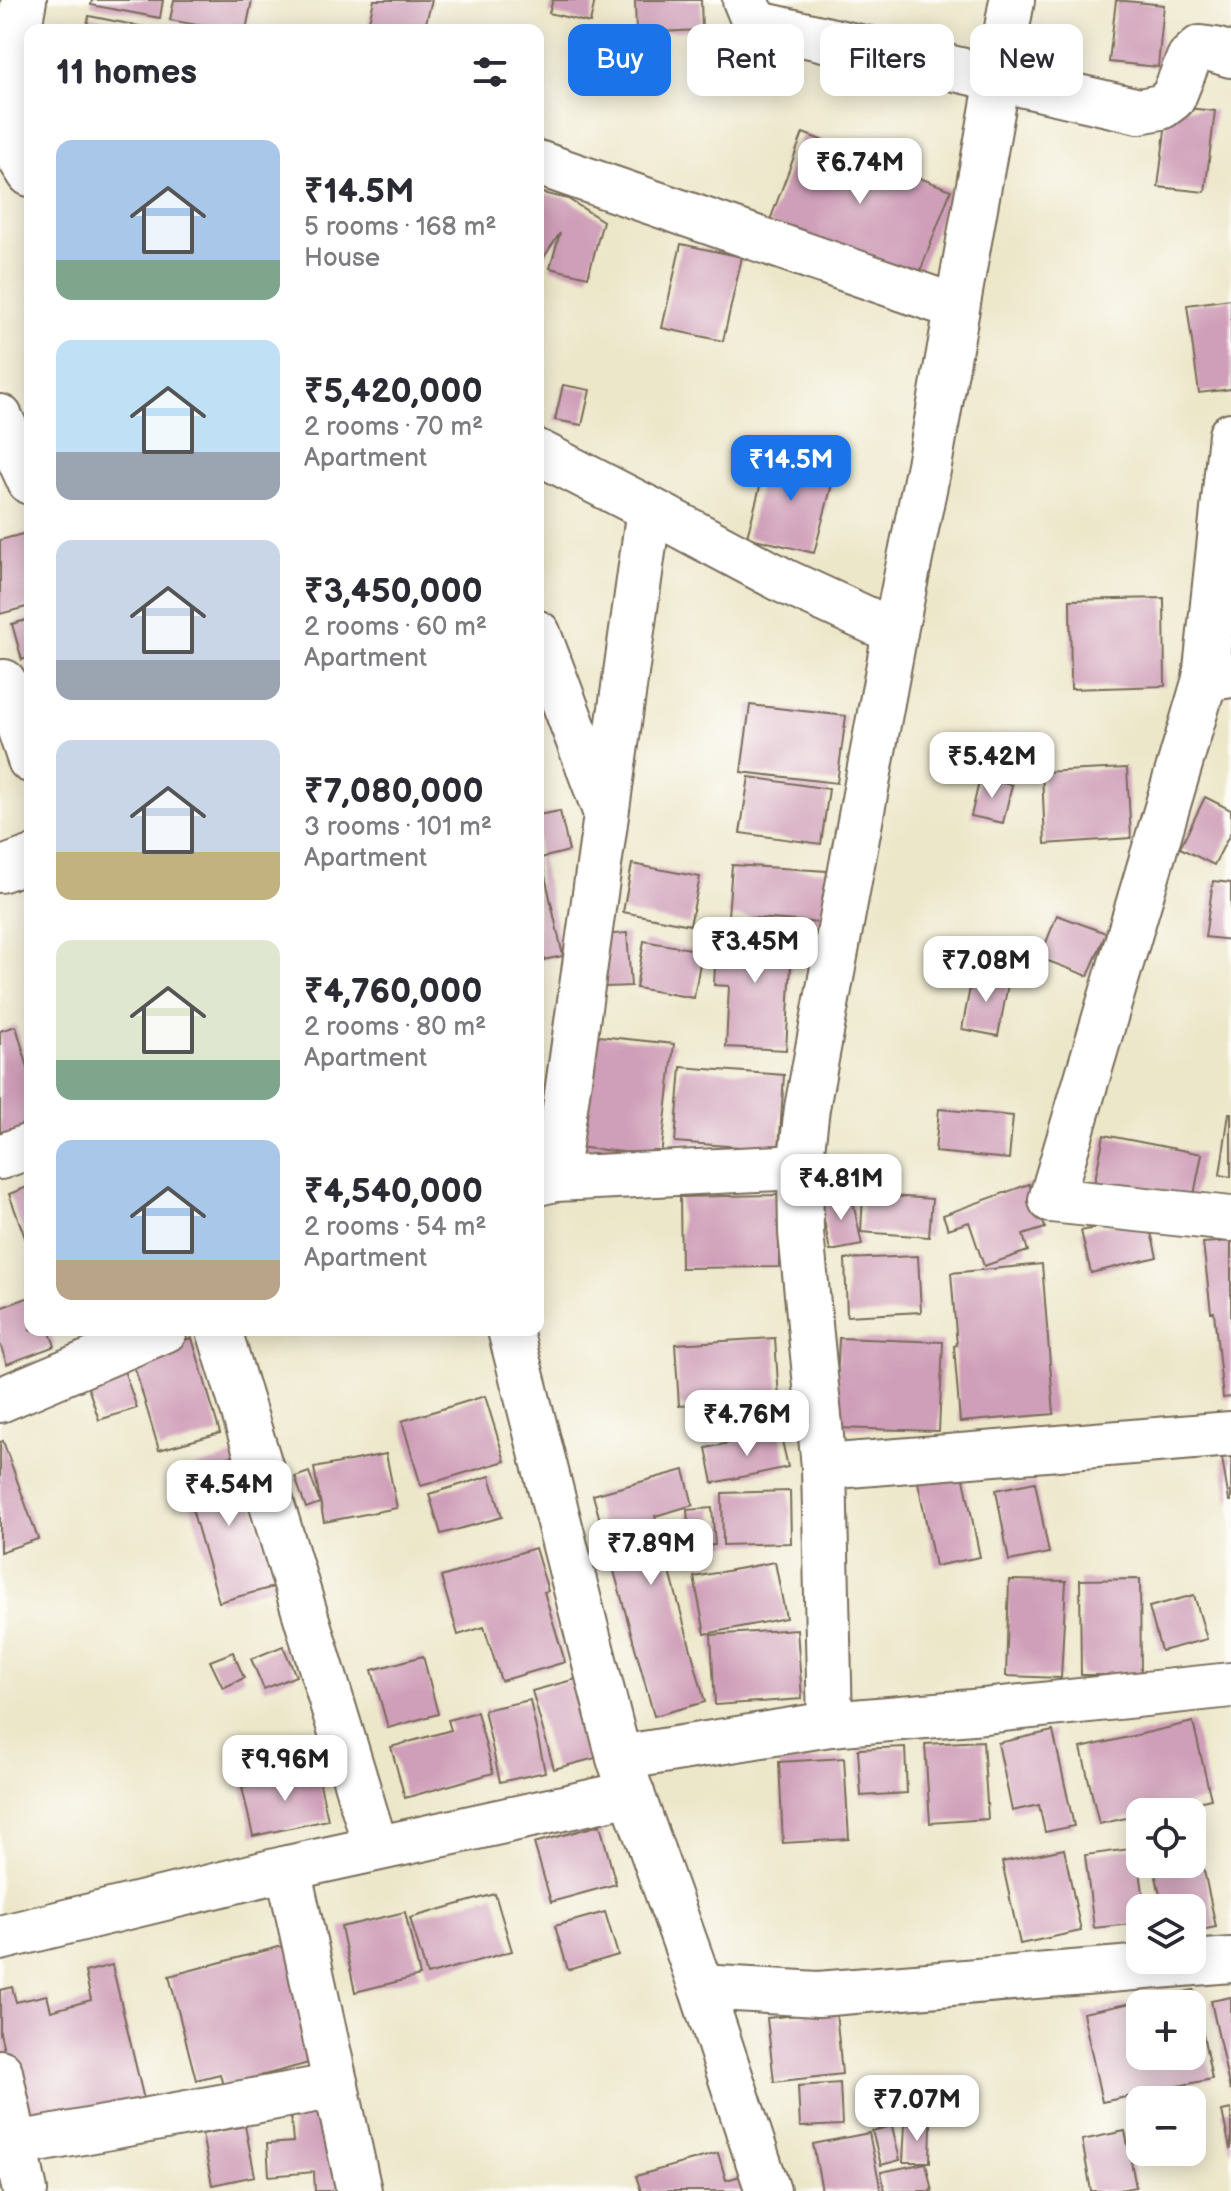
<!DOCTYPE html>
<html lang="en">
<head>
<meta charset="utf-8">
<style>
  :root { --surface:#fff; --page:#f2f2f3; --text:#2b2b33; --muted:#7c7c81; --accent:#1a73e8 }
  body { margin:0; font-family:"Balsamiq Sans",sans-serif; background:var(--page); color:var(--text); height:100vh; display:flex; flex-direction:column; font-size:30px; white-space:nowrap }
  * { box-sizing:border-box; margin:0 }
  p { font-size:26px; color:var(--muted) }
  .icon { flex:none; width:44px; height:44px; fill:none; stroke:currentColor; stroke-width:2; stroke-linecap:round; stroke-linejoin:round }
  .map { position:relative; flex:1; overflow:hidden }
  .panel { position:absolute; left:24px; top:24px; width:520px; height:1312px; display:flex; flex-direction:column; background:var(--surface); border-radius:16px; box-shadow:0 4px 20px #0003 }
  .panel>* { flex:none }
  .top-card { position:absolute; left:568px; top:24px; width:542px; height:72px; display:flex; gap:16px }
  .buttons { position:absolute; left:1126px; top:1798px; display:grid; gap:16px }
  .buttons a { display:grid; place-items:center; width:80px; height:80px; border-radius:16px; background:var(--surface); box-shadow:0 4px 20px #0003; font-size:40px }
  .price { position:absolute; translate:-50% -68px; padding:0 18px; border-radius:16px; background:#fff; color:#222; font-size:26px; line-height:52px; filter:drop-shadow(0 2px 4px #0008) }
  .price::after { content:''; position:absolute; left:50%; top:48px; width:24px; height:18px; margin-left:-12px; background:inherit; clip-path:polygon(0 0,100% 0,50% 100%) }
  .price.active { background:var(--accent); color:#fff }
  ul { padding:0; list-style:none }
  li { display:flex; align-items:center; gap:24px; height:200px; padding:0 32px }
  li span { display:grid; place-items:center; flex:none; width:224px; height:160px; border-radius:16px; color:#555 }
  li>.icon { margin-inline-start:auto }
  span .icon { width:96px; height:96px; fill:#fffc; stroke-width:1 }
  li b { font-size:34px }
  h2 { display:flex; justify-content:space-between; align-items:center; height:96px; padding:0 32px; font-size:34px }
  .pill { padding:0 28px; border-radius:16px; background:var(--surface); box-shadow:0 4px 20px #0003; font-size:28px; line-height:72px }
  .pill.active { background:var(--accent); color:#fff }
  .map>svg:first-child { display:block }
  .building { fill:#cf9eb8; fill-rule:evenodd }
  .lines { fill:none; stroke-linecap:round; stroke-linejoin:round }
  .minor-casing { stroke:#796c5a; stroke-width:48 }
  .minor { stroke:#fff; stroke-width:44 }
</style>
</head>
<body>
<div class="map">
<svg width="1231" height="2191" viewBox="0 0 1231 2191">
  <rect width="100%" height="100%" fill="#fdfcf7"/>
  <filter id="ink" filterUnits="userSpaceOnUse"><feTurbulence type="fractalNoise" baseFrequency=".0125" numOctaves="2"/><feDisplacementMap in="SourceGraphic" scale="16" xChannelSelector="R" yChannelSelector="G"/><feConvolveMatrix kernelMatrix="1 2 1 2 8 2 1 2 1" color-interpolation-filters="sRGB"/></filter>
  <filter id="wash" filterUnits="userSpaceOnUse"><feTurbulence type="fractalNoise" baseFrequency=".006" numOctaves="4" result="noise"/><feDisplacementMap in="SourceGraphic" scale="32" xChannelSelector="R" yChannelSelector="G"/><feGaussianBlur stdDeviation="1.8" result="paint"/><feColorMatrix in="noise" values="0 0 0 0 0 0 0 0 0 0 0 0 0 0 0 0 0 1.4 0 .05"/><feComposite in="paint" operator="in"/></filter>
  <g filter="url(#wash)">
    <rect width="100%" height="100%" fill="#ede7ca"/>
    <g id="blocks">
      <!-- building -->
      <g class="building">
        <polygon points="92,0 163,0 160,18 91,5"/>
        <polygon points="174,0 252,0 246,30 224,30 170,20"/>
        <polygon points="374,0 432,0 424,30 367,30"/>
        <polygon points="553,0 595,0 590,23 549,13"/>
        <polygon points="635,0 701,0 702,30 636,33"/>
        <polygon points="1116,0 1164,5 1158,67 1109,62"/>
        <polygon points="89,16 154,29 154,30 86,30"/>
        <polygon points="1168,106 1215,111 1205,192 1158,187"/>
        <polygon points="803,133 951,190 918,277 769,223"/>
        <polygon points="538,192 568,199 603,221 588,277 550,268 560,233 538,266"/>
        <polygon points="681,244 742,257 723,341 662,328"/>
        <polygon points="1231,299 1231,389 1199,393 1187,305"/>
        <polygon points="563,385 590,390 582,425 555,420"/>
        <polygon points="769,452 836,469 814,553 747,537"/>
        <polygon points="30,532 30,606 0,614 0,540"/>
        <polygon points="1164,598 1165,686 1071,689 1070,600"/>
        <polygon points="30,619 30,657 22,660 12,624"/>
        <polygon points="750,705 846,716 837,783 741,772"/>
        <polygon points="1127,768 1131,838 1045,844 1042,772"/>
        <polygon points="749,777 829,789 821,844 740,833"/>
        <polygon points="980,778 1012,785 1003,823 971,816"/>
        <polygon points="1205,797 1231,810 1231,832 1214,865 1180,848"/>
        <polygon points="560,811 569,851 541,858 563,956 538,961 538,815"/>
        <polygon points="632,864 700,877 690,925 623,912"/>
        <polygon points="732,865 827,871 823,923 728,916"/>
        <polygon points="1213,881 1231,883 1231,940 1205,937"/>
        <polygon points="1057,915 1106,933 1088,976 1040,958"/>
        <polygon points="717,927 793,931 786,1050 726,1047 729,986 714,985"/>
        <polygon points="627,933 631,986 605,987 602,935"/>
        <polygon points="644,941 702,951 694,998 636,988"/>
        <polygon points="973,972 1009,979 998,1036 962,1029"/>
        <polygon points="16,1026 30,1075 30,1132 0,1141 0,1031"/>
        <polygon points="589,1035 674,1044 661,1156 576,1147"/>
        <polygon points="681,1067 784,1075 779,1150 675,1142"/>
        <polygon points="939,1109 1013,1116 1009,1159 935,1152"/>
        <polygon points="1229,1113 1231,1113 1231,1177 1220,1175"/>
        <polygon points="1104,1135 1202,1154 1191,1210 1093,1190"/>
        <polygon points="1029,1184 1045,1228 1023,1235 1028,1251 984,1266 969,1222 948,1229 943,1215"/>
        <polygon points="30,1186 30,1251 9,1194"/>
        <polygon points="851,1193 862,1245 830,1251 820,1199"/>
        <polygon points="863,1194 932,1199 929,1237 861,1232"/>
        <polygon points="779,1195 779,1267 681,1268 680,1197"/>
        <polygon points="1147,1216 1157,1257 1091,1273 1081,1231"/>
        <polygon points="1231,1241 1231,1397 1223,1398 1214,1312 1211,1312 1203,1243"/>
        <polygon points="918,1256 921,1312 847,1316 845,1259"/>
        <polygon points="1042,1264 1054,1414 960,1422 954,1346 957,1345 951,1273"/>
        <polygon points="30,1297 30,1330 49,1330 55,1346 7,1364 0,1344 0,1308"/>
        <polygon points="192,1338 220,1433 159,1450 131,1355"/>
        <polygon points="775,1338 779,1399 679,1406 675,1344"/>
        <polygon points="839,1338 943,1342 939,1431 835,1428"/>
        <polygon points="122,1365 137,1408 99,1420 85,1378"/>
        <polygon points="485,1396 505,1461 421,1486 402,1421"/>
        <polygon points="780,1432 788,1467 713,1483 706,1448"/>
        <polygon points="3,1441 38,1539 0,1552 0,1442"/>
        <polygon points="239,1454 277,1586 219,1602 181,1471"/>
        <polygon points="386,1454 397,1508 324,1522 314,1468"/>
        <polygon points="1231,1456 1231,1501 1229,1501 1222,1458"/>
        <polygon points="684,1470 693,1505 655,1516 705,1702 654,1716 593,1495"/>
        <polygon points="309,1472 320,1503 306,1508 295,1477"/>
        <polygon points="963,1474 980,1557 935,1566 918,1482"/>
        <polygon points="490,1476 502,1517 441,1534 429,1494"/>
        <polygon points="1035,1482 1049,1553 1009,1561 996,1490"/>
        <polygon points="790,1491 791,1543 723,1545 722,1493"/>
        <polygon points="712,1508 715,1545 690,1547 687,1510"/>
        <polygon points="535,1548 548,1591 544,1592 565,1662 501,1681 484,1627 458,1635 441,1577"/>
        <polygon points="775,1562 786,1618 705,1634 694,1577"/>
        <polygon points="1140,1579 1141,1675 1081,1675 1080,1580"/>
        <polygon points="1009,1580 1066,1581 1061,1678 1006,1676"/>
        <polygon points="1194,1595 1207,1639 1161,1651 1149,1607"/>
        <polygon points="797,1629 802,1699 715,1705 711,1635"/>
        <polygon points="283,1646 296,1676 264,1689 251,1659"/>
        <polygon points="233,1652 244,1678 223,1688 210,1661"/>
        <polygon points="423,1656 438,1714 388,1728 372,1670"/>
        <polygon points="576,1679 599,1757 554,1769 532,1691"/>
        <polygon points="530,1700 545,1772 500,1782 484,1710"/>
        <polygon points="477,1712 493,1773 405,1798 391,1747 451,1730 448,1720"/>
        <polygon points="1193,1722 1211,1799 1153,1812 1140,1812 1140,1815 1099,1824 1081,1748"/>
        <polygon points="1053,1731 1074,1826 1045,1832 1039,1805 1012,1811 998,1743"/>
        <polygon points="983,1741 988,1819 930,1823 925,1744"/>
        <polygon points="905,1747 907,1793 861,1796 858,1749"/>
        <polygon points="844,1758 849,1839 783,1843 779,1762"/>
        <polygon points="317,1770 328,1820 253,1836 242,1787"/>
        <polygon points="600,1825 616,1884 551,1902 534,1843"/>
        <polygon points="1199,1847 1216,1927 1192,1932 1192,1908 1163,1908 1153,1864 1192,1864 1192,1848"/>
        <polygon points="1137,1848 1145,1908 1140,1908 1140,1923 1094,1928 1085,1855"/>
        <polygon points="1064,1849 1081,1931 1020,1944 1002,1862"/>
        <polygon points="495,1894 512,1951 427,1975 410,1918"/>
        <polygon points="405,1912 420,1976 355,1992 341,1927"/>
        <polygon points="605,1912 618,1955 568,1970 555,1926"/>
        <polygon points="290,1944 320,2060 223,2086 220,2074 196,2080 169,1976"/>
        <polygon points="112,1965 145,2104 24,2133 0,2033 0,1990 12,1987 16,2002 47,1995 51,2011 91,2000 85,1972"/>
        <path d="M1194 1990 1212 2079 1102 2102 1083 2013ZM1140 2004H1192V2056H1140Z"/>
        <polygon points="1231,1997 1231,2090 1230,2090 1211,2001"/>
        <polygon points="836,2011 842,2074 774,2082 767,2018"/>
        <polygon points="840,2083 842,2125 800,2127 798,2086"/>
        <polygon points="338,2104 345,2191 315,2191 314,2172 269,2176 267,2144 293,2142 290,2107"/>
        <polygon points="1231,2109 1231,2148 1230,2149 1222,2111"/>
        <polygon points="905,2124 931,2125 930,2162 903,2162"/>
        <polygon points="245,2126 255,2176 212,2185 202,2134"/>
        <polygon points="892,2126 900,2160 881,2165 872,2131"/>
        <polygon points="1125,2131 1136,2187 1114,2191 1091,2191 1082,2140"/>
        <polygon points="869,2133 881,2191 822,2191 813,2144"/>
        <polygon points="718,2153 726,2180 748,2174 752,2191 641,2191 636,2176"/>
        <polygon points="926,2163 932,2191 885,2191 881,2172"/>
      </g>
    </g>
  </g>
  <g filter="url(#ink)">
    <use href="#blocks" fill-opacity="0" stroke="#796c5a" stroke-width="2"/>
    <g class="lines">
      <!-- minor casing -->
      <g class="minor-casing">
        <g id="minor">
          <polyline points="24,0 12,66 14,149 30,174"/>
          <polyline points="745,0 752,17 763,25 1139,111 1161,107 1173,98 1189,58 1200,48 1215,50 1231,55"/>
          <polyline points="538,163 956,307"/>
          <polyline points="0,417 30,482"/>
          <polyline points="538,452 649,509 555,1179 538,1183"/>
          <polyline points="649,509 784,581 895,632"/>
          <polyline points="538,633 605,811"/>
          <polyline points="1231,675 1205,679 1051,1200 1231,1219"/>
          <polyline points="1205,679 1231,435"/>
          <polyline points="4,682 30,760"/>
          <polyline points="0,870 30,859"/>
          <polyline points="0,1157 30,1146"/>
          <polyline points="555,1179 800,1167"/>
          <polyline points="219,1330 376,1848"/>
          <polyline points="510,1330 619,1758 701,1987 768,2191"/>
          <polyline points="0,1400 165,1330"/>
          <polyline points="824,1467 1231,1434"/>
          <polyline points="830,1724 824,1467 801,1233 800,1167 807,1108 895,632 930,460 1012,0"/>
          <polyline points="619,1758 830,1724 984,1711 1231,1685"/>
          <polyline points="288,1868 359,2191"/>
          <polyline points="0,1938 288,1868 632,1793"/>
          <polyline points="701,1987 818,1994 1231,1960"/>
          <polyline points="0,2072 25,2191"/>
          <polyline points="0,2147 336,2086"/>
        </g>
      </g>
      <!-- minor -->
      <use href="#minor" class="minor"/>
    </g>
  </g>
</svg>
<div class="buttons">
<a><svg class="icon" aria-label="locate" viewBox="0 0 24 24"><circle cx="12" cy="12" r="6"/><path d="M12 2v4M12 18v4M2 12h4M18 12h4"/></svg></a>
<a><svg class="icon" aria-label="layers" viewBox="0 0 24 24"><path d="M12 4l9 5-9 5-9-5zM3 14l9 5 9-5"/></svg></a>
<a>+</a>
<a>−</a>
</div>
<b class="price" style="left:860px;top:206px">₹6.74M</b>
<b class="price active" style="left:791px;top:503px">₹14.5M</b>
<b class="price" style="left:992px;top:800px">₹5.42M</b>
<b class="price" style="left:755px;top:985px">₹3.45M</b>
<b class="price" style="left:986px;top:1004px">₹7.08M</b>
<b class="price" style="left:841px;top:1222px">₹4.81M</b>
<b class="price" style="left:747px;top:1458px">₹4.76M</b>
<b class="price" style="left:229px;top:1528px">₹4.54M</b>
<b class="price" style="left:651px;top:1587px">₹7.89M</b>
<b class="price" style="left:285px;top:1803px">₹9.96M</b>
<b class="price" style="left:917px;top:2143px">₹7.07M</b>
<div class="top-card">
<a class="pill active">Buy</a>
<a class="pill">Rent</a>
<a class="pill">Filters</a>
<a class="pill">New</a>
</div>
<section class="panel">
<h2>11 homes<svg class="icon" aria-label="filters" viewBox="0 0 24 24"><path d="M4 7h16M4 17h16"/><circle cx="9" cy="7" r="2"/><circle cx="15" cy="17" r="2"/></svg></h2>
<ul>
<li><span style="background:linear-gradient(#a9c7e8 75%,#7fa58c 0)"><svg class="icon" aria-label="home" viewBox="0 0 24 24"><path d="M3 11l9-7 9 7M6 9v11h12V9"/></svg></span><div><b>₹14.5M</b><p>5 rooms · 168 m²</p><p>House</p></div></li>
<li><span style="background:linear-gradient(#bfe0f5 70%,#9aa5b1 0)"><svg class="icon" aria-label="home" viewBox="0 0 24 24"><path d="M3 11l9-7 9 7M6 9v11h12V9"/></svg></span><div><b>₹5,420,000</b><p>2 rooms · 70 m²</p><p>Apartment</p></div></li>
<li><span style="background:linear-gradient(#c9d6e8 75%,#9aa5b1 0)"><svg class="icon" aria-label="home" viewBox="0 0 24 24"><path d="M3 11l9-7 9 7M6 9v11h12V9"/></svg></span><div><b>₹3,450,000</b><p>2 rooms · 60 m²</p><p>Apartment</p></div></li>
<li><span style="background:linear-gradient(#c9d6e8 70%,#c2b280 0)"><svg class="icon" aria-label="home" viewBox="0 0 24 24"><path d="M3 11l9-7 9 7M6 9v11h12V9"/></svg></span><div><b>₹7,080,000</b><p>3 rooms · 101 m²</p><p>Apartment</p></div></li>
<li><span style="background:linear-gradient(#dfe7d0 75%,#7fa58c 0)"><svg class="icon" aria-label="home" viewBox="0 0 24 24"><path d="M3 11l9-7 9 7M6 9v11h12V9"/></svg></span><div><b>₹4,760,000</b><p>2 rooms · 80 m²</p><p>Apartment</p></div></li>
<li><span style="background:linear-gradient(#a9c7e8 75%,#b9a48a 0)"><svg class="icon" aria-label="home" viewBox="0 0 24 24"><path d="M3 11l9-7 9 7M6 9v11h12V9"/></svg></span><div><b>₹4,540,000</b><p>2 rooms · 54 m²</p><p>Apartment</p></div></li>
</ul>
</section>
</div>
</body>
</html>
